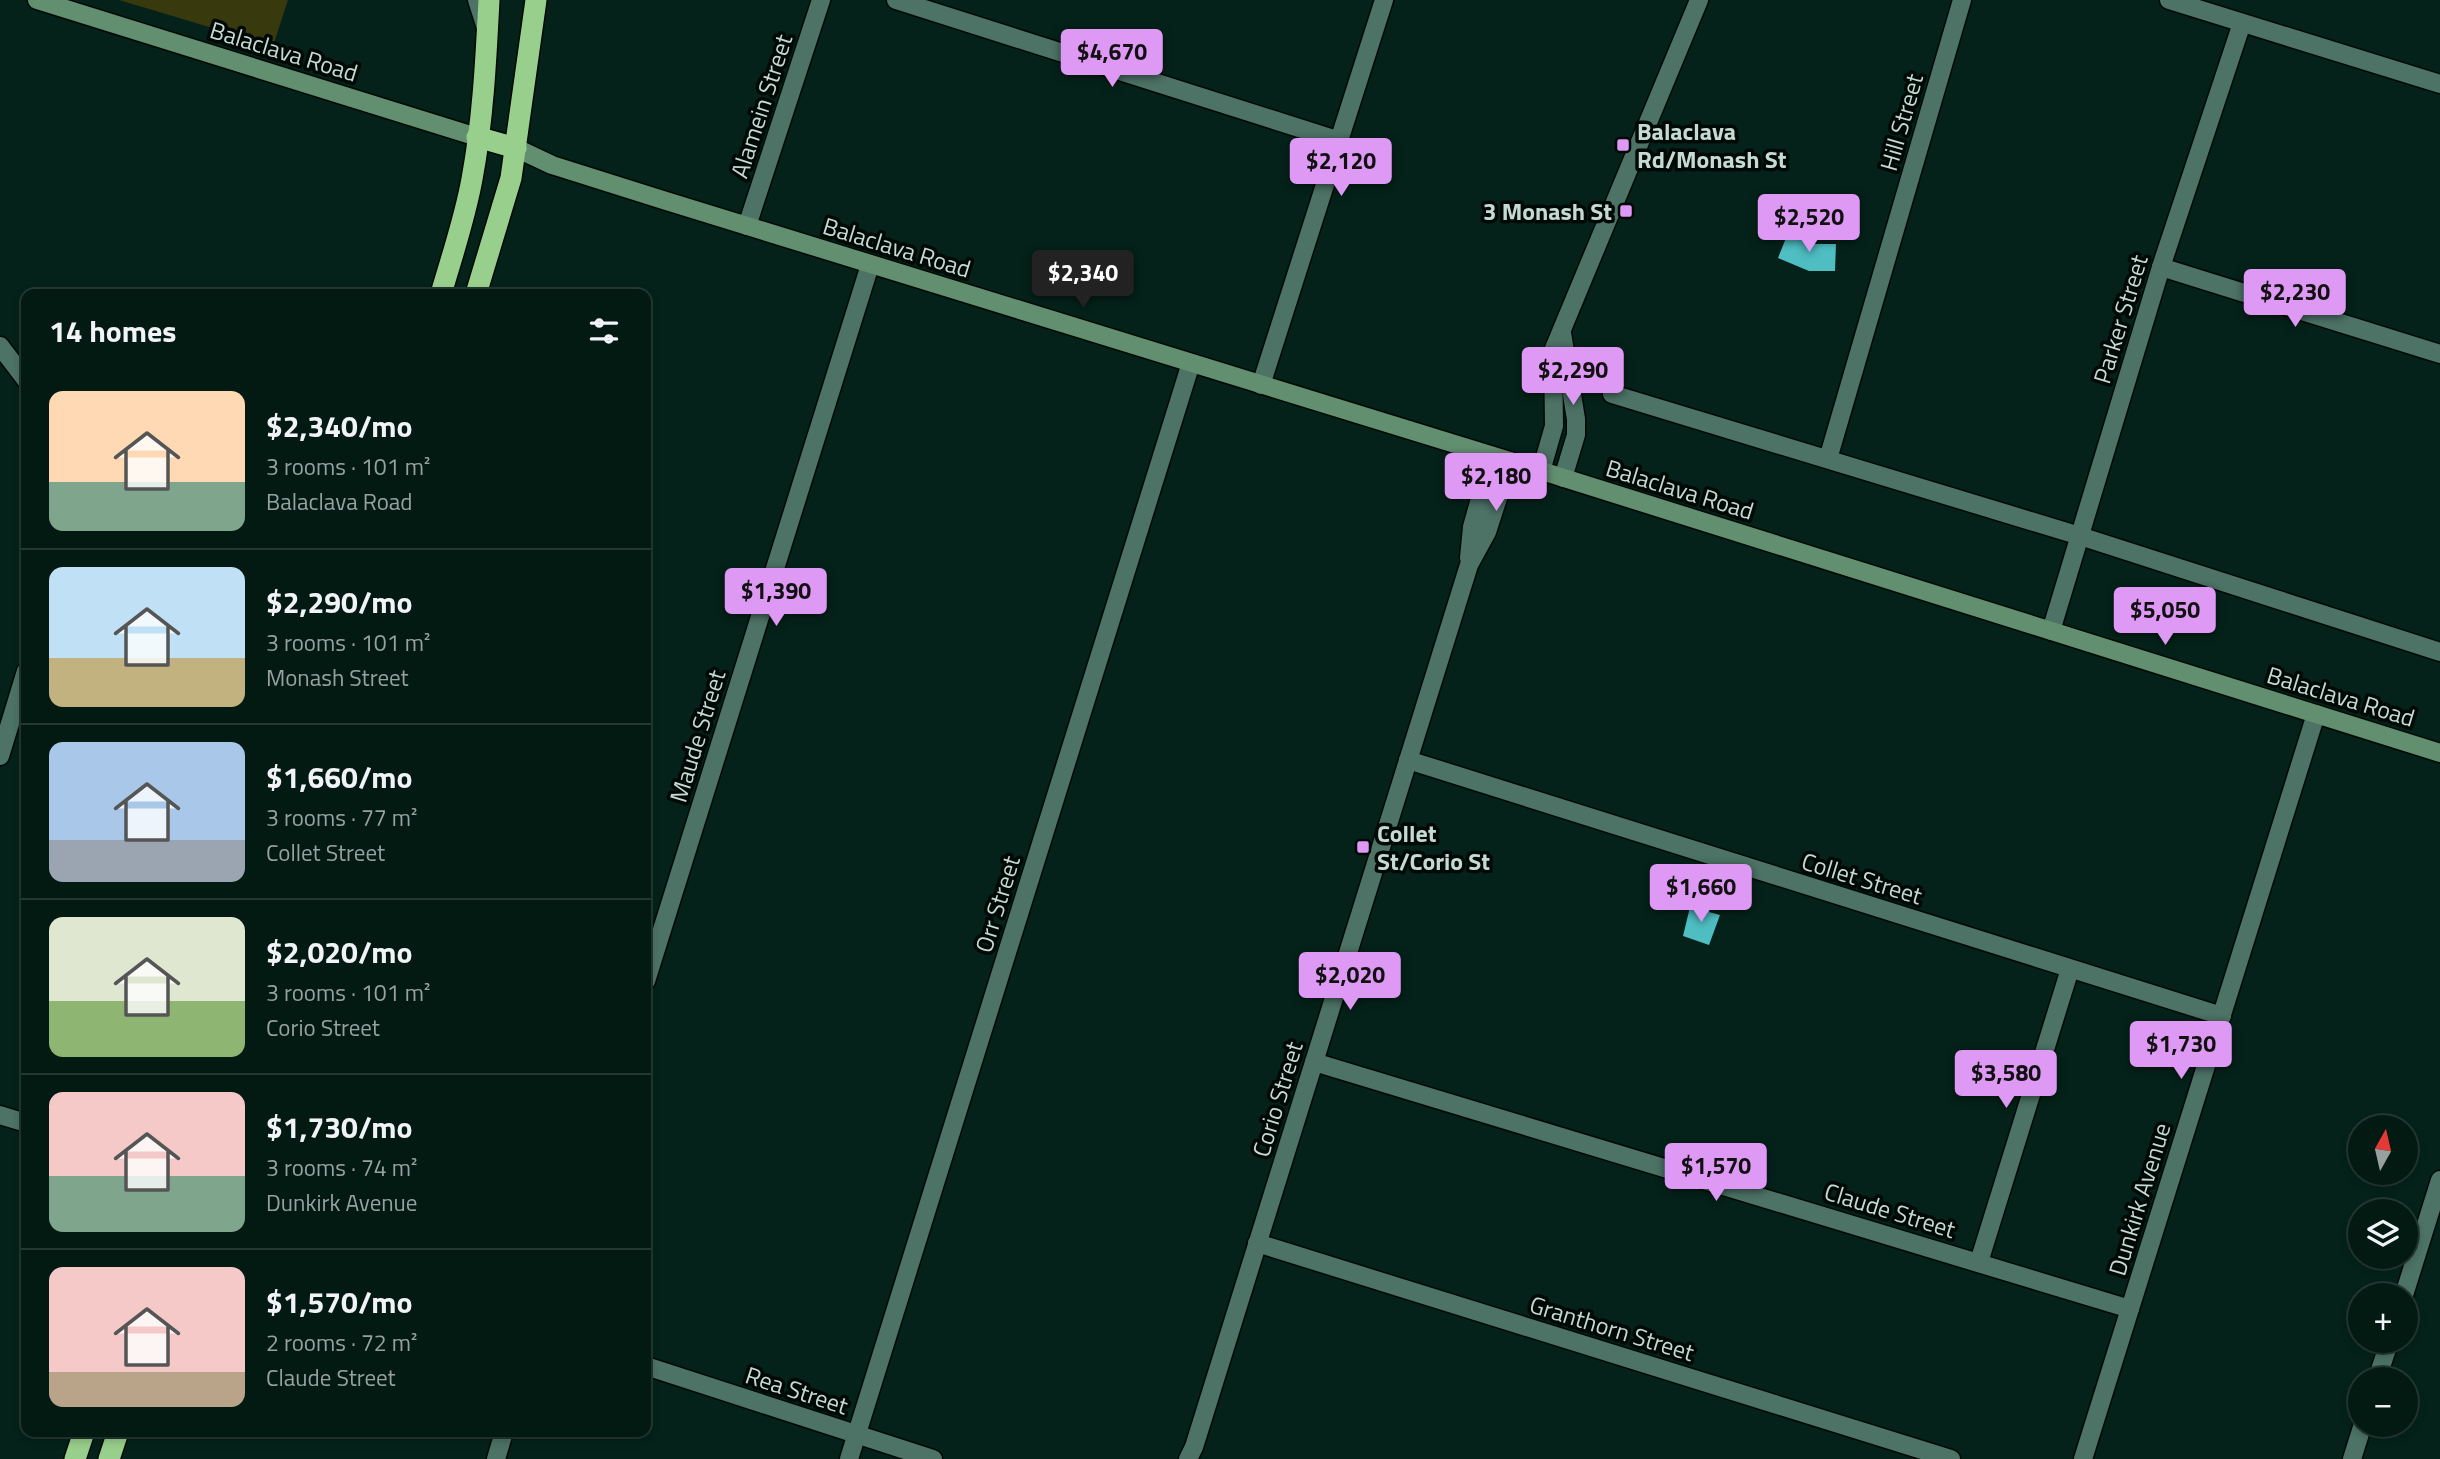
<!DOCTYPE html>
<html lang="en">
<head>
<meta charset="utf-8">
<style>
  :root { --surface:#031a13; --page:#112721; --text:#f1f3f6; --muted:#97a1a0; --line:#243833; --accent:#dd99f3 }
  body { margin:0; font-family:"Titillium Web",sans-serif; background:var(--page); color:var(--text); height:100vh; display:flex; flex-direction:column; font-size:26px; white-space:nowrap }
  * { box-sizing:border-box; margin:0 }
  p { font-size:23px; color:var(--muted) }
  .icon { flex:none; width:38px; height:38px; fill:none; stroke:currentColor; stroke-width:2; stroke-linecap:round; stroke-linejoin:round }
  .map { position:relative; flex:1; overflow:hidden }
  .panel { position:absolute; left:21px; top:289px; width:630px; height:1148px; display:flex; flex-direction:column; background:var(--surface); border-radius:14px; box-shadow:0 4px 10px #0003,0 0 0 2px var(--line) }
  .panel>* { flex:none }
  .needle { width:46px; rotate:8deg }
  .controls { position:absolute; left:2348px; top:1115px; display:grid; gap:14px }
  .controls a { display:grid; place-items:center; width:70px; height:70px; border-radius:50%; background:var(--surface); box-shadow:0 4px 10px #0003,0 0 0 2px var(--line); font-size:35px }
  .price { position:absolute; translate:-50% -60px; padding:0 16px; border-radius:7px; background:var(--accent); color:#111; font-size:23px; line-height:46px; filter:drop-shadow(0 2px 4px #0008) }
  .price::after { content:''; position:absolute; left:50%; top:42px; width:21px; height:16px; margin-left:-10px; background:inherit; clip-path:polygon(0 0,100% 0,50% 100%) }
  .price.selected { background:#222; color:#fff }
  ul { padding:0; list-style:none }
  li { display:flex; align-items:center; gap:21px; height:175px; padding:0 28px }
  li+li { border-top:2px solid var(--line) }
  li span { display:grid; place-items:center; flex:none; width:196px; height:140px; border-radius:14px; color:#555 }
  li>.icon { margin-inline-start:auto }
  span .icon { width:84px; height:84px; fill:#fffc; stroke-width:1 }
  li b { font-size:30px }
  h2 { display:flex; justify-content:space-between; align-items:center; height:84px; padding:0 28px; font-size:30px }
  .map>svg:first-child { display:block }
  .green { fill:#38390d }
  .building { fill:#4ebec3 }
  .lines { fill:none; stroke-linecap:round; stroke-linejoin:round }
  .street-casing { stroke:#000a05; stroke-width:21 }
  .secondary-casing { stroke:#000a05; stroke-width:21 }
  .highway-casing { stroke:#000a05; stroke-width:24 }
  .street { stroke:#4c7365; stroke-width:18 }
  .secondary { stroke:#638f71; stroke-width:18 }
  .highway { stroke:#98cf8c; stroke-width:21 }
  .poi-dot { fill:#dd99f3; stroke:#000905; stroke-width:2.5 }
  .labels { text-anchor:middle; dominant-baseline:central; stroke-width:7; stroke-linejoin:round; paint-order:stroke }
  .street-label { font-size:24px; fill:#c5dad2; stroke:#000905 }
  .poi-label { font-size:24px; font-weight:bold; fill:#c5dad2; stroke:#000905; text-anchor:start }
</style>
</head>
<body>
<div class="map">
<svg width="2440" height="1459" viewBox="0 0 2440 1459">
  <rect width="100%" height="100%" fill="#042219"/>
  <!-- green -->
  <polygon class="green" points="119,0 288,0 273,46"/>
  <!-- building -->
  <g class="building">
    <polygon points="1788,233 1816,244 1836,244 1835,271 1809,271 1778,258"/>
    <polygon points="1694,904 1710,909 1709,912 1720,915 1709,945 1683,936 1690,907 1693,908"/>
  </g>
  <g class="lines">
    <!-- street casing -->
    <g class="street-casing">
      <g id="street">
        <polyline points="477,0 486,28"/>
        <polyline points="896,0 1340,141"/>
        <polyline points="2169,0 2440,84"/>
        <polyline points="747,226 821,0"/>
        <polyline points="2161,267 2440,354"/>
        <polyline points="1562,333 1576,419 1576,435 1563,478"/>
        <polyline points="0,346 26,380"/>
        <polyline points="1261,385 1384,0"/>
        <polyline points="1612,394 2080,536 2440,652"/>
        <polyline points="1828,459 1962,0"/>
        <polyline points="1541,471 1554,426 1553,351 1699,0"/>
        <polyline points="1469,558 1472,527 1492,456"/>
        <polyline points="2051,631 2161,267 2242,23"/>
        <polyline points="0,756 26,671"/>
        <polyline points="1408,760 2222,1016"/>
        <polyline points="646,981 870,265"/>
        <polyline points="1314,1062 2130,1309"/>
        <polyline points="0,1115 26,1123"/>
        <polyline points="1257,1243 1951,1459"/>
        <polyline points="1979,1262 2070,969"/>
        <polyline points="2404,1295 2440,1180"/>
        <polyline points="646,1366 933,1459"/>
        <polyline points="2377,1379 2390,1340"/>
        <polyline points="496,1459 504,1432"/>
        <polyline points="849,1459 1191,363"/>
        <polyline points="1188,1459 1194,1447 1469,565 1487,532 1510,461"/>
        <polyline points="2083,1459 2316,714"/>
        <polyline points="2352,1459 2363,1424"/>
      </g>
    </g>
    <!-- secondary casing -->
    <g class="secondary-casing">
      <g id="secondary">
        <polyline points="37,0 477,137"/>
        <polyline points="516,148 552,165 663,200 1510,461 2440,753"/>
      </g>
    </g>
    <!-- highway casing -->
    <g class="highway-casing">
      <g id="highway">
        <polyline points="477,137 516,148"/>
        <path d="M441 294C452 256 465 218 472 179 483 120 486 59 489 0"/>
        <polyline points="476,294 511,178 536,0"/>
        <polyline points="75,1459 84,1432"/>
        <polyline points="109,1459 118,1432"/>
      </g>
    </g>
    <!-- street -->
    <use href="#street" class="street"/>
    <!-- secondary -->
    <use href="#secondary" class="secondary"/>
    <!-- highway -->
    <use href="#highway" class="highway"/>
  </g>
  <!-- markers -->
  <g class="poi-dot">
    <rect x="1616" y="138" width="14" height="14" rx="3.5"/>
    <rect x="1619" y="204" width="14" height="14" rx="3.5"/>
    <rect x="1356" y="840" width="14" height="14" rx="3.5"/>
  </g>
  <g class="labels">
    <!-- street labels -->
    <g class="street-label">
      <text transform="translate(284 51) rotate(17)">Balaclava Road</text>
      <text transform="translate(761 106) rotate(-72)">Alamein Street</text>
      <text transform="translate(1901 122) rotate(-74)">Hill Street</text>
      <text transform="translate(897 247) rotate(17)">Balaclava Road</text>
      <text transform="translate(2120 319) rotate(-73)">Parker Street</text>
      <text transform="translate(1680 489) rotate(17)">Balaclava Road</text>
      <text transform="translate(2341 696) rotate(17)">Balaclava Road</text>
      <text transform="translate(697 736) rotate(-73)">Maude Street</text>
      <text transform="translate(1862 878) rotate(17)">Collet Street</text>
      <text transform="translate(997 904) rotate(-73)">Orr Street</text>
      <text transform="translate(1277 1099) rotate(-73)">Corio Street</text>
      <text transform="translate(2139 1199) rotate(-73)">Dunkirk Avenue</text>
      <text transform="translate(1890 1210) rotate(17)">Claude Street</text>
      <text transform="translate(1612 1328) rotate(17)">Granthorn Street</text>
      <text transform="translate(797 1390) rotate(18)">Rea Street</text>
    </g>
    <!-- poi labels -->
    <g class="poi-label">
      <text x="1637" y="131">Balaclava<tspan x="1637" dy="28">Rd/Monash St</tspan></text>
      <text x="1612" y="211" text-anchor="end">3 Monash St</text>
      <text x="1377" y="833">Collet<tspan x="1377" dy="28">St/Corio St</tspan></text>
    </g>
  </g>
</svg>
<div class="controls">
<a><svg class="needle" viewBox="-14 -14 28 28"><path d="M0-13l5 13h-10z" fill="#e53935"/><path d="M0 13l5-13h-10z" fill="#97a1a0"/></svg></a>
<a><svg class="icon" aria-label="layers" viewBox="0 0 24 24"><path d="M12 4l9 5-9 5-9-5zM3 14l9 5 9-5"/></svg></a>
<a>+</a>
<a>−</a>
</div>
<b class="price" style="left:1112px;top:89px">$4,670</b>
<b class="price" style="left:1341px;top:198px">$2,120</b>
<b class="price" style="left:1809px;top:254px">$2,520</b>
<b class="price selected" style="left:1083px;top:310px">$2,340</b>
<b class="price" style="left:2295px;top:329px">$2,230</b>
<b class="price" style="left:1573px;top:407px">$2,290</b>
<b class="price" style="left:1496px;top:513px">$2,180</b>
<b class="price" style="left:776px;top:628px">$1,390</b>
<b class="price" style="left:2165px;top:647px">$5,050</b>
<b class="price" style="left:1701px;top:924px">$1,660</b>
<b class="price" style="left:1350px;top:1012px">$2,020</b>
<b class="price" style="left:2181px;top:1081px">$1,730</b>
<b class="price" style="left:2006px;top:1110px">$3,580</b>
<b class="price" style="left:1716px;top:1203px">$1,570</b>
<section class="panel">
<h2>14 homes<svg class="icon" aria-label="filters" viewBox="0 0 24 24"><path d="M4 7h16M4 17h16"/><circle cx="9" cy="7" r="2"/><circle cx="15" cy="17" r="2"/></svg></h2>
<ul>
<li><span style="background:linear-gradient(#ffd9b3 65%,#7fa58c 0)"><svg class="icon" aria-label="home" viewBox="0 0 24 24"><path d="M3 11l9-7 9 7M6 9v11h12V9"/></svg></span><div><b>$2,340/mo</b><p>3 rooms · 101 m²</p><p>Balaclava Road</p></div></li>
<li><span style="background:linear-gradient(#bfe0f5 65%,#c2b280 0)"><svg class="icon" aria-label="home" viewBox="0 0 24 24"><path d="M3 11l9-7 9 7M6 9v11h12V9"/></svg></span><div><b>$2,290/mo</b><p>3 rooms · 101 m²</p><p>Monash Street</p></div></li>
<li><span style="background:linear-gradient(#a9c7e8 70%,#9aa5b1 0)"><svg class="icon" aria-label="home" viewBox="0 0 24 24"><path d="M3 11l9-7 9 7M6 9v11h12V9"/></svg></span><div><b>$1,660/mo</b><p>3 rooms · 77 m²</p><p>Collet Street</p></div></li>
<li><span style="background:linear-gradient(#dfe7d0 60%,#8fb573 0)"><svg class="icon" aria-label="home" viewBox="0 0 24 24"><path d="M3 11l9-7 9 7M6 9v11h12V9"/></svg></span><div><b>$2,020/mo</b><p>3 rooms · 101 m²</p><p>Corio Street</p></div></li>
<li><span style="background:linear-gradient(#f6c9c9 60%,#7fa58c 0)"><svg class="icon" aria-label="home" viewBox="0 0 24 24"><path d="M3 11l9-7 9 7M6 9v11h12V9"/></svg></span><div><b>$1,730/mo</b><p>3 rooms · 74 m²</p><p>Dunkirk Avenue</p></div></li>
<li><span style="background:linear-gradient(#f6c9c9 75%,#b9a48a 0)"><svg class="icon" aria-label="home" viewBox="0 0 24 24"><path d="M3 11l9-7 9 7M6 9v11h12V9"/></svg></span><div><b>$1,570/mo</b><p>2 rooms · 72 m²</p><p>Claude Street</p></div></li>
</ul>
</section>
</div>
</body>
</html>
